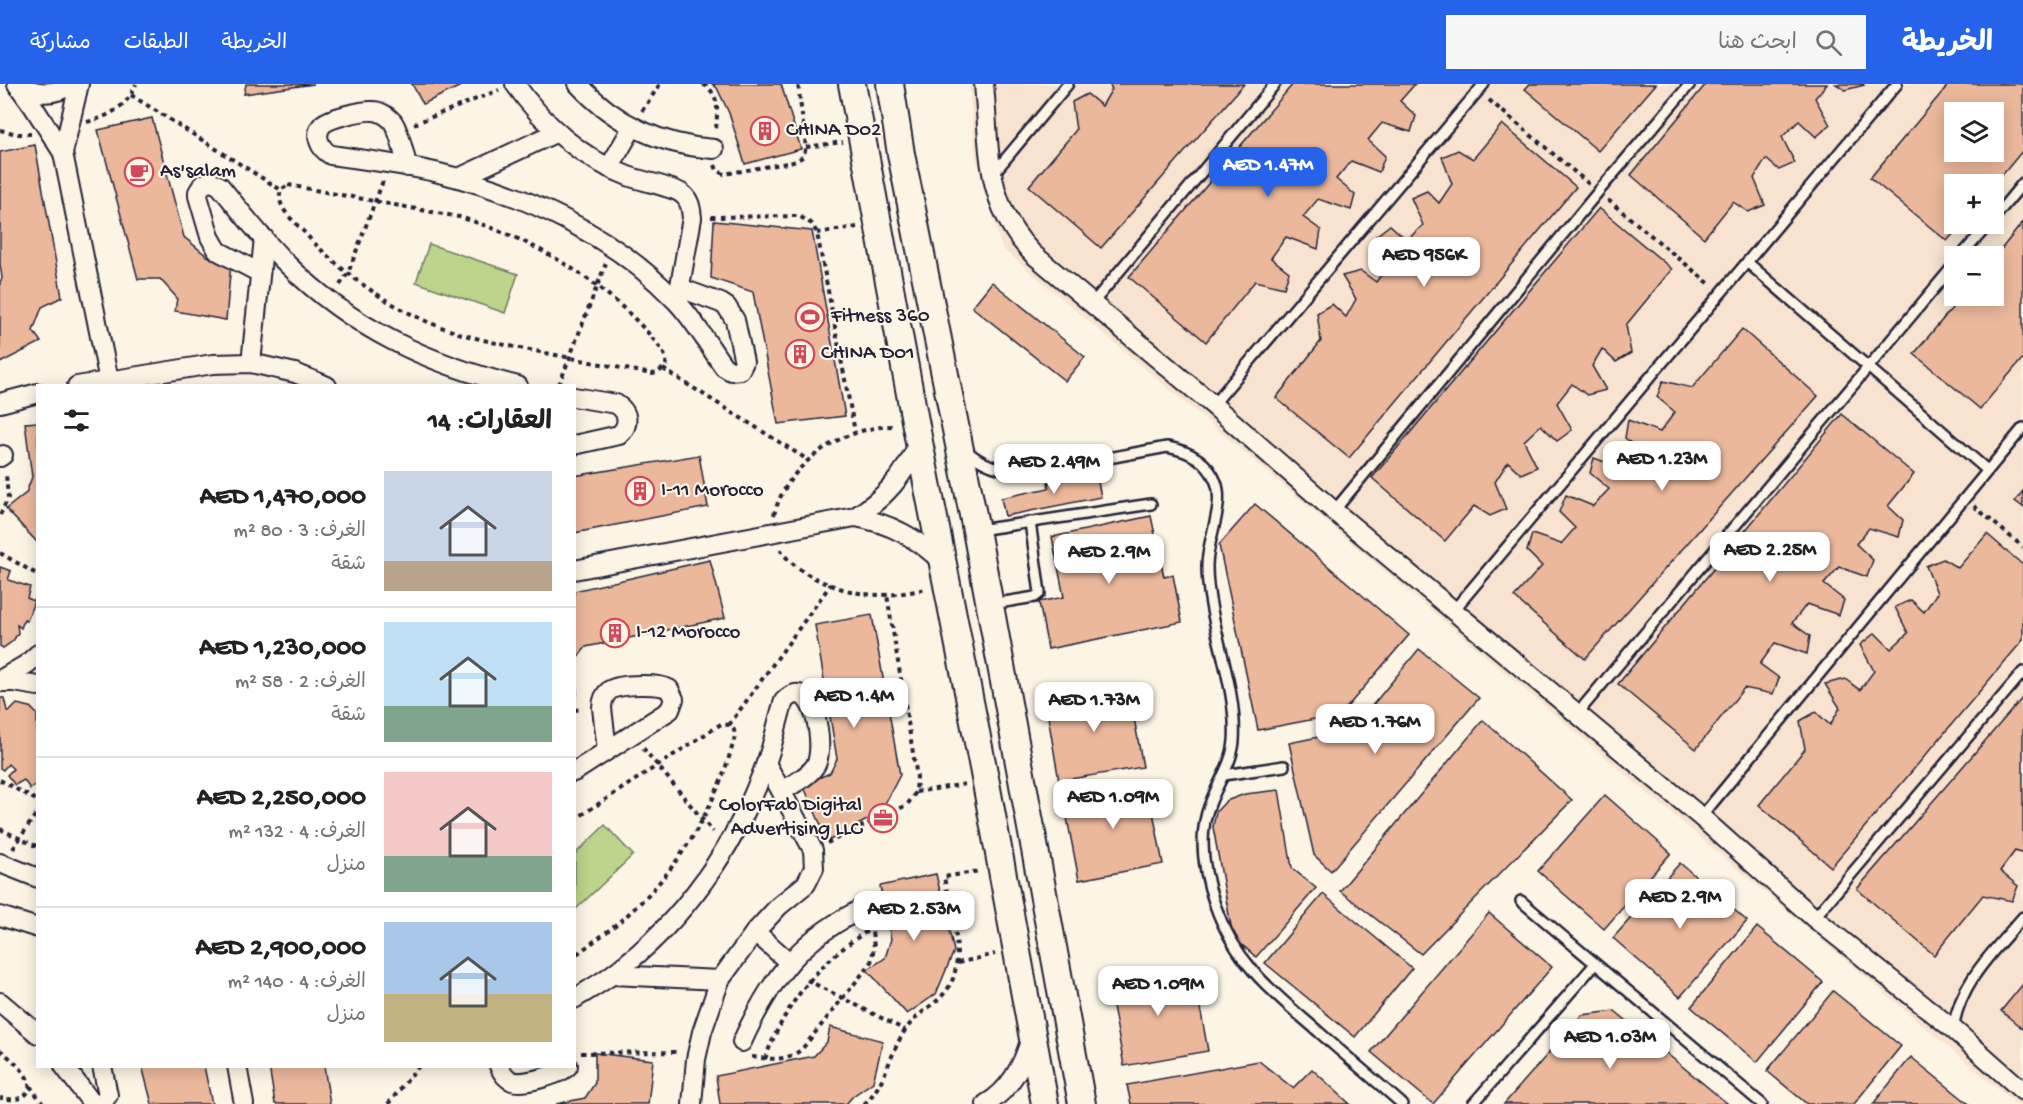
<!DOCTYPE html>
<html lang="ar">
<head>
<meta charset="utf-8">
<style>
  :root { --surface:#fff; --page:#f6f6f6; --text:#222; --muted:#767676; --line:#e0e0e0; --accent:#2563eb }
  body { margin:0; font-family:"Gochi Hand","Playpen Sans Arabic",sans-serif; background:var(--page); color:var(--text); direction:rtl; height:100vh; display:flex; flex-direction:column; font-size:22px; white-space:nowrap }
  * { box-sizing:border-box; margin:0 }
  p { font-size:20px; color:var(--muted) }
  .icon { flex:none; width:33px; height:33px; fill:none; stroke:currentColor; stroke-width:2; stroke-linecap:round; stroke-linejoin:round }
  .map { position:relative; flex:1; overflow:hidden; direction:ltr }
  .side { position:absolute; left:36px; top:300px; width:540px; height:684px; display:flex; flex-direction:column; background:var(--surface); border-radius:0px; box-shadow:0 3px 15px #0003; direction:rtl }
  .side>* { flex:none }
  .tools { position:absolute; left:1944px; top:18px; display:grid; gap:12px }
  .tools a { display:grid; place-items:center; width:60px; height:60px; border-radius:0px; background:var(--surface); box-shadow:0 3px 15px #0003; font-size:30px }
  .price { position:absolute; translate:-50% -51px; padding:0 14px; border-radius:12px; background:#fff; color:#222; font-size:20px; line-height:39px; filter:drop-shadow(0 2px 3px #0008) }
  .price::after { content:''; position:absolute; left:50%; top:36px; width:18px; height:14px; margin-left:-9px; background:inherit; clip-path:polygon(0 0,100% 0,50% 100%) }
  .price.active { background:var(--accent); color:#fff }
  ul { padding:0; list-style:none }
  li { display:flex; align-items:center; gap:18px; height:150px; padding:0 24px }
  li+li { border-top:2px solid var(--line) }
  li span { display:grid; place-items:center; flex:none; width:168px; height:120px; border-radius:0px; color:#555 }
  li>.icon { margin-inline-start:auto }
  span .icon { width:72px; height:72px; fill:#fffc; stroke-width:1 }
  li b { font-size:26px }
  h2 { display:flex; justify-content:space-between; align-items:center; height:72px; padding:0 24px; font-size:26px }
  header { display:flex; align-items:center; gap:36px; box-sizing:border-box; height:84px; padding:0 30px; background:var(--accent); color:#fff }
  header strong { font-size:28px }
  nav { display:flex; gap:33px; margin-inline-start:auto; font-size:21px }
  .search { width:420px; height:54px; background:var(--page); display:flex; align-items:center; gap:15px; box-sizing:border-box; padding:0 21px; border-radius:0px; color:var(--muted); font-size:22px }
  .map>svg:first-child { display:block }
  .built { fill:#f7e3cf; fill-rule:evenodd }
  .pitch { fill:#bcd48b; stroke:#6f7b63; stroke-width:1.5 }
  .building { fill:#ebb89c; stroke:#22223b; stroke-width:1.5; fill-rule:evenodd }
  .lines { fill:none; stroke-linecap:round; stroke-linejoin:round }
  .lane-casing { stroke:#22223b; stroke-width:14 }
  .street-casing { stroke:#22223b; stroke-width:22 }
  .secondary-casing { stroke:#22223b; stroke-width:30 }
  .path { stroke:#22223b; stroke-width:4; stroke-dasharray:4.5 4.5; stroke-linecap:butt }
  .lane { stroke:#fcf5e5; stroke-width:9 }
  .street { stroke:#fcf5e5; stroke-width:18 }
  .secondary { stroke:#fcf5e5; stroke-width:26 }
  .labels { text-anchor:middle; dominant-baseline:central; stroke-width:4.5; stroke-linejoin:round; paint-order:stroke }
  .poi-label { font-size:21px; fill:#22223b; stroke:#fcf5e5; text-anchor:start }
</style>
</head>
<body>
<header>
<strong>الخريطة</strong>
<div class="search"><svg class="icon" aria-label="search" viewBox="0 0 24 24"><circle cx="10" cy="10" r="6"/><path d="M15 15l6 6"/></svg>ابحث هنا</div>
<nav><a>الخريطة</a><a>الطبقات</a><a>مشاركة</a></nav>
</header>
<div class="map">
<svg width="2023" height="1020" viewBox="0 0 2023 1020">
  <rect width="100%" height="100%" fill="#fcf5e5"/>
  <filter id="ink" filterUnits="userSpaceOnUse"><feTurbulence type="fractalNoise" baseFrequency=".0167" numOctaves="2"/><feDisplacementMap in="SourceGraphic" scale="12" xChannelSelector="R" yChannelSelector="G"/><feConvolveMatrix kernelMatrix="1 2 1 2 8 2 1 2 1" color-interpolation-filters="sRGB"/></filter>
  <g filter="url(#ink)">
    <!-- built -->
    <path class="built" d="M969 0H2023V1020H2016L1002 164 976 73ZM1954 28H1994V68H1954ZM1954 100H1994V140H1954ZM1954 172H1994V212H1954Z"/>
    <!-- pitch -->
    <g class="pitch">
      <polygon points="429,160 518,190 505,229 416,198"/>
      <polygon points="605,741 633,771 575,826 575,770"/>
    </g>
    <!-- building -->
    <g class="building">
      <polygon points="246,0 314,0 244,10"/>
      <polygon points="412,0 465,0 423,20"/>
      <polygon points="712,0 781,0 801,65 745,80 729,29 717,4"/>
      <polygon points="1109,0 1244,0 1101,164 1029,102 1076,46 1072,18 1087,10 1102,22 1112,5"/>
      <polygon points="1293,0 1415,0 1400,17 1416,32 1411,48 1382,39 1368,56 1385,72 1379,88 1351,77 1336,95 1355,111 1351,126 1318,115 1303,133 1321,146 1318,165 1286,153 1271,174 1289,188 1284,204 1255,197 1206,258 1129,193"/>
      <polygon points="1530,0 1656,0 1598,67 1525,5"/>
      <polygon points="1706,0 1827,0 1815,14 1830,41 1816,53 1799,37 1782,53 1795,79 1779,86 1766,75 1754,94 1765,121 1748,128 1733,118 1704,154 1631,91"/>
      <polygon points="1836,0 1863,0 1864,1 1845,6"/>
      <path d="M1949 0H2023V66L1994 101 1954 100V140H1962L1947 157 1870 94ZM1954 28H1994V68H1954Z"/>
      <polygon points="152,34 184,153 207,172 231,178 226,236 175,227 177,214 160,195 138,195 98,46"/>
      <polygon points="1502,40 1576,103 1349,374 1276,314 1321,257 1317,229 1332,220 1346,233 1356,215 1342,192 1361,187 1376,198 1390,179 1376,152 1390,141 1407,156 1423,141 1411,114 1427,107 1439,119 1452,100 1442,73 1458,66 1473,75"/>
      <polygon points="35,61 62,213 42,223 33,247 41,258 0,279 0,198 2,194 0,180 0,68"/>
      <polygon points="1599,124 1672,185 1626,241 1631,269 1616,278 1602,265 1592,282 1606,306 1587,311 1572,300 1557,319 1572,346 1557,357 1541,341 1524,357 1537,383 1521,390 1508,378 1495,398 1506,425 1490,432 1474,422 1445,457 1372,394"/>
      <polygon points="714,137 812,147 845,332 778,340 753,208 711,194"/>
      <polygon points="2023,138 2023,274 1980,325 1914,270 1962,212 1994,212 1994,174"/>
      <polygon points="992,198 1085,273 1065,297 972,223"/>
      <polygon points="1742,245 1818,312 1585,575 1514,513 1542,482 1527,467 1532,450 1561,460 1575,444 1559,428 1566,411 1593,422 1609,405 1590,389 1594,374 1627,386 1642,368 1625,354 1628,336 1660,348 1675,328 1657,313 1663,297 1692,304"/>
      <polygon points="1842,330 1914,390 1888,422 1903,436 1899,453 1869,444 1856,460 1873,476 1867,493 1839,483 1824,500 1844,516 1839,531 1807,520 1792,539 1810,552 1807,570 1775,559 1760,580 1779,594 1773,610 1744,604 1696,665 1618,600"/>
      <polygon points="38,338 38,459 6,425 26,409 32,393 25,339"/>
      <polygon points="699,371 708,423 574,449 574,392"/>
      <polygon points="1096,388 1101,413 1005,432 1001,414 1049,404 1048,398"/>
      <polygon points="2023,407 2023,423 2015,417"/>
      <polygon points="1255,420 1409,551 1341,630 1258,646 1219,461"/>
      <polygon points="1151,432 1164,493 1173,491 1182,538 1048,565 1039,518 1064,513 1052,453"/>
      <polygon points="1987,450 2023,481 2023,556 1831,783 1759,721 1805,665 1800,637 1816,628 1830,641 1840,624 1825,600 1845,595 1860,606 1874,587 1860,561 1875,549 1891,565 1908,549 1895,523 1911,516 1924,528 1937,509 1926,482 1943,475 1958,484"/>
      <polygon points="710,476 725,534 586,563 575,577 577,611 574,611 574,507"/>
      <polygon points="0,483 11,487 8,496 30,503 27,514 34,517 27,537 24,536 21,544 17,541 18,549 13,557 3,564 0,562"/>
      <polygon points="872,531 900,691 880,729 828,757 803,701 830,689 837,675 815,541"/>
      <polygon points="1419,565 1479,614 1331,787 1314,771 1289,659 1352,646"/>
      <polygon points="1128,601 1143,683 1059,697 1045,615"/>
      <polygon points="2023,613 2023,770 2015,767 2000,787 2018,802 2012,817 1983,811 1934,871 1857,805"/>
      <polygon points="0,614 4,614 7,627 9,628 17,620 30,623 37,630 38,699 30,705 24,696 15,701 7,691 13,685 8,680 3,686 0,684"/>
      <polygon points="1483,636 1572,716 1421,870 1340,807"/>
      <polygon points="1147,697 1163,780 1079,796 1063,713"/>
      <polygon points="1279,706 1292,784 1316,804 1256,873 1233,853 1213,743 1216,728 1226,717 1245,710"/>
      <polygon points="1605,711 1671,769 1604,845 1538,787"/>
      <polygon points="1680,779 1747,837 1680,913 1613,854"/>
      <polygon points="936,790 954,867 936,910 907,930 867,886 885,874 891,855 880,802"/>
      <polygon points="1323,810 1412,884 1355,953 1265,879"/>
      <polygon points="1489,829 1552,883 1433,1020 1371,968"/>
      <polygon points="1757,843 1823,898 1757,978 1691,923"/>
      <polygon points="1193,885 1208,967 1124,982 1109,900"/>
      <polygon points="2023,900 2023,945 2001,927"/>
      <polygon points="1833,907 1901,962 1854,1020 1807,1020 1767,987"/>
      <polygon points="1615,927 1728,1020 1504,1020 1582,931"/>
      <polygon points="830,943 883,957 873,998 853,1012 846,1020 720,1020 716,992 814,972 827,958"/>
      <polygon points="595,969 653,976 648,1020 556,1020 585,1014 595,999"/>
      <polygon points="1911,973 1969,1020 1873,1020"/>
      <polygon points="1259,977 1293,1004 1312,985 1350,1020 1131,1020 1127,1001"/>
      <polygon points="142,982 204,982 212,1020 152,1020"/>
      <polygon points="269,982 324,982 330,1020 275,1020"/>
    </g>
    <g class="lines">
      <!-- lane casing -->
      <g class="lane-casing">
        <g id="lane">
          <polyline points="993,90 1068,0"/>
          <polyline points="1994,134 2023,99"/>
          <polyline points="1961,172 1989,140"/>
          <polyline points="1747,178 1987,386"/>
          <polyline points="1092,220 1275,0"/>
          <polyline points="1213,321 1484,0"/>
          <path d="M966 366C985 384 1009 389 1034 388L1167 363C1189 367 1207 376 1216 398 1225 422 1207 455 1207 482 1207 538 1238 601 1234 657 1232 680 1218 698 1210 720 1197 752 1204 789 1215 821 1236 881 1274 909 1320 949 1347 973 1375 996 1402 1020"/>
          <polyline points="1334,427 1598,108 1690,0"/>
          <polyline points="979,446 1151,420"/>
          <polyline points="992,520 1035,513 1040,509 1030,438"/>
          <polyline points="1454,526 1897,0"/>
          <polyline points="1577,630 1954,181"/>
          <polyline points="1224,691 1284,682"/>
          <polyline points="1701,733 2023,344"/>
          <polyline points="1521,817 1762,1020"/>
          <polyline points="1814,834 2023,588"/>
          <path d="M1953 945C1960 898 1993 868 2023 833"/>
          <polyline points="1473,1020 1595,880"/>
        </g>
      </g>
      <!-- street casing -->
      <g class="street-casing">
        <g id="street">
          <polyline points="17,0 33,22 63,69 110,302"/>
          <path d="M18 0C36 11 54 12 72 0"/>
          <path d="M515 0C543 40 582 75 628 92 641 97 672 103 681 109 690 115 691 124 692 134L678 213"/>
          <path d="M578 0C615 40 660 61 714 65"/>
          <path d="M984 0C990 65 984 120 1033 170L1213 321 1334 427 1701 733 1814 834 1953 945 2023 1007"/>
          <polyline points="63,69 79,0"/>
          <path d="M408 83C403 69 401 50 393 38 388 32 380 27 373 27 363 26 330 34 323 40 313 51 320 65 331 71 366 76 401 80 435 88 523 109 612 150 675 216 694 235 708 261 724 283L731 287 740 286 744 278 735 236 727 223 721 219 680 204"/>
          <polyline points="609,84 632,44"/>
          <polyline points="459,94 557,48"/>
          <path d="M260 189 218 167 210 153 198 112V108L203 100 212 98 220 102C241 128 262 155 286 179 352 245 429 280 518 302"/>
          <polyline points="251,279 264,154"/>
          <polyline points="77,302 213,280 251,279 295,289 327,302"/>
          <path d="M574 313 616 320C629 328 630 341 619 351L574 361"/>
          <polyline points="0,319 38,309"/>
          <polyline points="0,373 3,371"/>
          <path d="M855 433C885 414 905 391 919 358"/>
          <path d="M574 486 855 433C890 439 918 454 943 479"/>
          <polyline points="0,596 27,580 38,570"/>
          <polyline points="0,598 14,598 38,602"/>
          <path d="M574 688 670 626 674 615 669 605C659 599 620 600 610 606 604 611 602 617 602 624L607 666"/>
          <polyline points="0,779 38,794"/>
          <polyline points="0,832 38,844"/>
          <polyline points="755,848 789,878"/>
          <polyline points="612,891 720,896"/>
          <path d="M574 915C587 907 601 899 613 890 684 837 736 762 766 679 774 659 777 637 784 617 813 586 827 665 815 682 808 693 793 700 782 707"/>
          <polyline points="0,918 38,950"/>
          <path d="M742 958C772 892 801 853 868 822"/>
          <polyline points="64,982 92,1019 102,1019 108,1011 102,982"/>
          <polyline points="237,982 244,1020"/>
          <path d="M499 982C502 989 505 994 512 997 523 1001 560 991 568 982"/>
          <polyline points="692,1020 696,975 702,948 720,896 755,848 779,822 806,800 814,784 813,766 766,679"/>
          <path d="M986 1020C1010 1006 1024 979 1031 953"/>
        </g>
      </g>
      <!-- secondary casing -->
      <g class="secondary-casing">
        <g id="secondary">
          <polyline points="852,0 919,358 986,699 1045,1020"/>
          <polyline points="890,0 901,70 976,446 1082,1020"/>
        </g>
      </g>
      <!-- path -->
      <g class="path">
        <path d="M703 0C721 11 717 28 716 46"/>
        <polyline points="131,11 281,106"/>
        <polyline points="1489,16 1589,100"/>
        <polyline points="642,27 660,0"/>
        <path d="M87 38C109 33 128 22 136 0"/>
        <polyline points="414,40 499,6"/>
        <polyline points="0,46 18,50 31,50"/>
        <polyline points="806,63 843,58"/>
        <polyline points="715,81 717,86 724,90 793,78 803,73 806,63 798,0"/>
        <path d="M288 101 459 133C531 154 599 194 649 250 656 259 668 270 666 281L658 289 652 290C615 283 577 275 540 268 504 261 468 254 433 240 385 220 339 187 304 148 294 137 275 123 281 106Z"/>
        <polyline points="1608,116 1711,201"/>
        <polyline points="711,133 799,132 812,140 817,149 855,348"/>
        <polyline points="817,149 857,143"/>
        <polyline points="340,201 348,189 383,97"/>
        <polyline points="663,285 808,376"/>
        <polyline points="559,301 606,179"/>
        <polyline points="1974,422 2023,463"/>
        <polyline points="0,431 8,414 6,390"/>
        <path d="M774 431C787 379 842 343 894 342"/>
        <path d="M780 465C797 493 848 511 880 511 895 511 911 508 926 505"/>
        <polyline points="0,469 38,491"/>
        <polyline points="574,626 583,625"/>
        <polyline points="729,641 831,500"/>
        <polyline points="643,664 713,748"/>
        <polyline points="0,696 38,717"/>
        <polyline points="916,708 966,700"/>
        <path d="M574 736 721 640 729 641 734 646 735 652C718 720 679 786 626 832 610 846 592 859 574 872"/>
        <polyline points="0,745 38,763"/>
        <polyline points="827,759 907,721 916,708 917,693 887,511"/>
        <polyline points="13,765 38,727"/>
        <polyline points="958,879 995,870"/>
        <polyline points="807,896 905,946"/>
        <path d="M0 966C10 974 42 999 24 1012 17 1017 8 1015 0 1014"/>
        <polyline points="581,969 679,968"/>
        <path d="M752 973C772 975 786 978 802 965L871 879 874 863 871 840"/>
        <path d="M765 975C786 918 820 876 872 844"/>
        <polyline points="30,1002 43,1020"/>
        <polyline points="388,1020 419,982"/>
        <path d="M864 1020C886 1000 889 971 904 948 917 928 935 922 947 906 968 877 950 826 944 793L980 787"/>
      </g>
      <!-- lane -->
      <use href="#lane" class="lane"/>
      <!-- street -->
      <use href="#street" class="street"/>
      <!-- secondary -->
      <use href="#secondary" class="secondary"/>
    </g>
  </g>
  <!-- icons -->
  <defs>
    <g id="building-ring" transform="scale(1.5)"><circle r="9.5" fill="#fcf5e5" stroke="#d1495b" stroke-width="1.5"/><path d="M-4-6H4V6H1V3H-1V6H-4ZM-2.5-4.3h1.7v1.8h-1.7ZM.8-4.3h1.7v1.8H.8ZM-2.5-1h1.7V.8h-1.7ZM.8-1h1.7V.8H.8Z" fill="#d1495b"/></g>
    <g id="cafe-ring" transform="scale(1.5)"><circle r="9.5" fill="#fcf5e5" stroke="#d1495b" stroke-width="1.5"/><path d="M-5.5-4.5H6V0H3Q3 3.5 0 3.5H-2.5Q-5.5 3.5-5.5 0ZM3-3.2v2h1.7v-2ZM-6 4.5H4V6H-6Z" fill="#d1495b"/></g>
    <g id="stadium-ring" transform="scale(1.5)"><circle r="9.5" fill="#fcf5e5" stroke="#d1495b" stroke-width="1.5"/><path d="M0-5a6.5 5 0 1 0 0 10a6.5 5 0 1 0 0-10ZM-3.5-1.8h7v3.6h-7Z" fill="#d1495b"/></g>
    <g id="office-ring" transform="scale(1.5)"><circle r="9.5" fill="#fcf5e5" stroke="#d1495b" stroke-width="1.5"/><path d="M-6-3h4V-5.5h4V-3h4V5H-6ZM-1-4.5V-3h2v-1.5ZM-6 0V1H6V0Z" fill="#d1495b"/></g>
  </defs>
  <g fill-rule="evenodd">
    <use href="#building-ring" x="765" y="47"/>
    <use href="#cafe-ring" x="139" y="88"/>
    <use href="#stadium-ring" x="810" y="233"/>
    <use href="#building-ring" x="800" y="270"/>
    <use href="#building-ring" x="640" y="407"/>
    <use href="#building-ring" x="615" y="549"/>
    <use href="#office-ring" x="883" y="734"/>
  </g>
  <g class="labels">
    <!-- poi labels -->
    <g class="poi-label">
      <text x="786" y="47">CHINA D02</text>
      <text x="160" y="88">As'salam</text>
      <text x="831" y="233">Fitness 360</text>
      <text x="821" y="270">CHINA D01</text>
      <text x="661" y="407">I-11 Morocco</text>
      <text x="636" y="549">I-12 Morocco</text>
      <text x="862" y="722" text-anchor="end">ColorFab Digital<tspan x="862" dy="24">Advertising LLC</tspan></text>
    </g>
  </g>
</svg>
<div class="tools">
<a><svg class="icon" aria-label="layers" viewBox="0 0 24 24"><path d="M12 4l9 5-9 5-9-5zM3 14l9 5 9-5"/></svg></a>
<a>+</a>
<a>−</a>
</div>
<b class="price active" style="left:1268px;top:114px">AED 1.47M</b>
<b class="price" style="left:1424px;top:204px">AED 956K</b>
<b class="price" style="left:1662px;top:408px">AED 1.23M</b>
<b class="price" style="left:1054px;top:411px">AED 2.49M</b>
<b class="price" style="left:1770px;top:499px">AED 2.25M</b>
<b class="price" style="left:1109px;top:501px">AED 2.9M</b>
<b class="price" style="left:854px;top:645px">AED 1.4M</b>
<b class="price" style="left:1094px;top:649px">AED 1.73M</b>
<b class="price" style="left:1375px;top:671px">AED 1.76M</b>
<b class="price" style="left:1113px;top:746px">AED 1.09M</b>
<b class="price" style="left:1680px;top:846px">AED 2.9M</b>
<b class="price" style="left:914px;top:858px">AED 2.53M</b>
<b class="price" style="left:1158px;top:933px">AED 1.09M</b>
<b class="price" style="left:1610px;top:986px">AED 1.03M</b>
<section class="side">
<h2>العقارات: 14<svg class="icon" aria-label="filters" viewBox="0 0 24 24"><path d="M4 7h16M4 17h16"/><circle cx="9" cy="7" r="2"/><circle cx="15" cy="17" r="2"/></svg></h2>
<ul>
<li><span style="background:linear-gradient(#c9d6e8 75%,#b9a48a 0)"><svg class="icon" aria-label="home" viewBox="0 0 24 24"><path d="M3 11l9-7 9 7M6 9v11h12V9"/></svg></span><div><b>AED 1,470,000</b><p>الغرف: 3 · 80 m²</p><p>شقة</p></div></li>
<li><span style="background:linear-gradient(#bfe0f5 70%,#7fa58c 0)"><svg class="icon" aria-label="home" viewBox="0 0 24 24"><path d="M3 11l9-7 9 7M6 9v11h12V9"/></svg></span><div><b>AED 1,230,000</b><p>الغرف: 2 · 58 m²</p><p>شقة</p></div></li>
<li><span style="background:linear-gradient(#f6c9c9 70%,#7fa58c 0)"><svg class="icon" aria-label="home" viewBox="0 0 24 24"><path d="M3 11l9-7 9 7M6 9v11h12V9"/></svg></span><div><b>AED 2,250,000</b><p>الغرف: 4 · 132 m²</p><p>منزل</p></div></li>
<li><span style="background:linear-gradient(#a9c7e8 60%,#c2b280 0)"><svg class="icon" aria-label="home" viewBox="0 0 24 24"><path d="M3 11l9-7 9 7M6 9v11h12V9"/></svg></span><div><b>AED 2,900,000</b><p>الغرف: 4 · 140 m²</p><p>منزل</p></div></li>
</ul>
</section>
</div>
</body>
</html>
